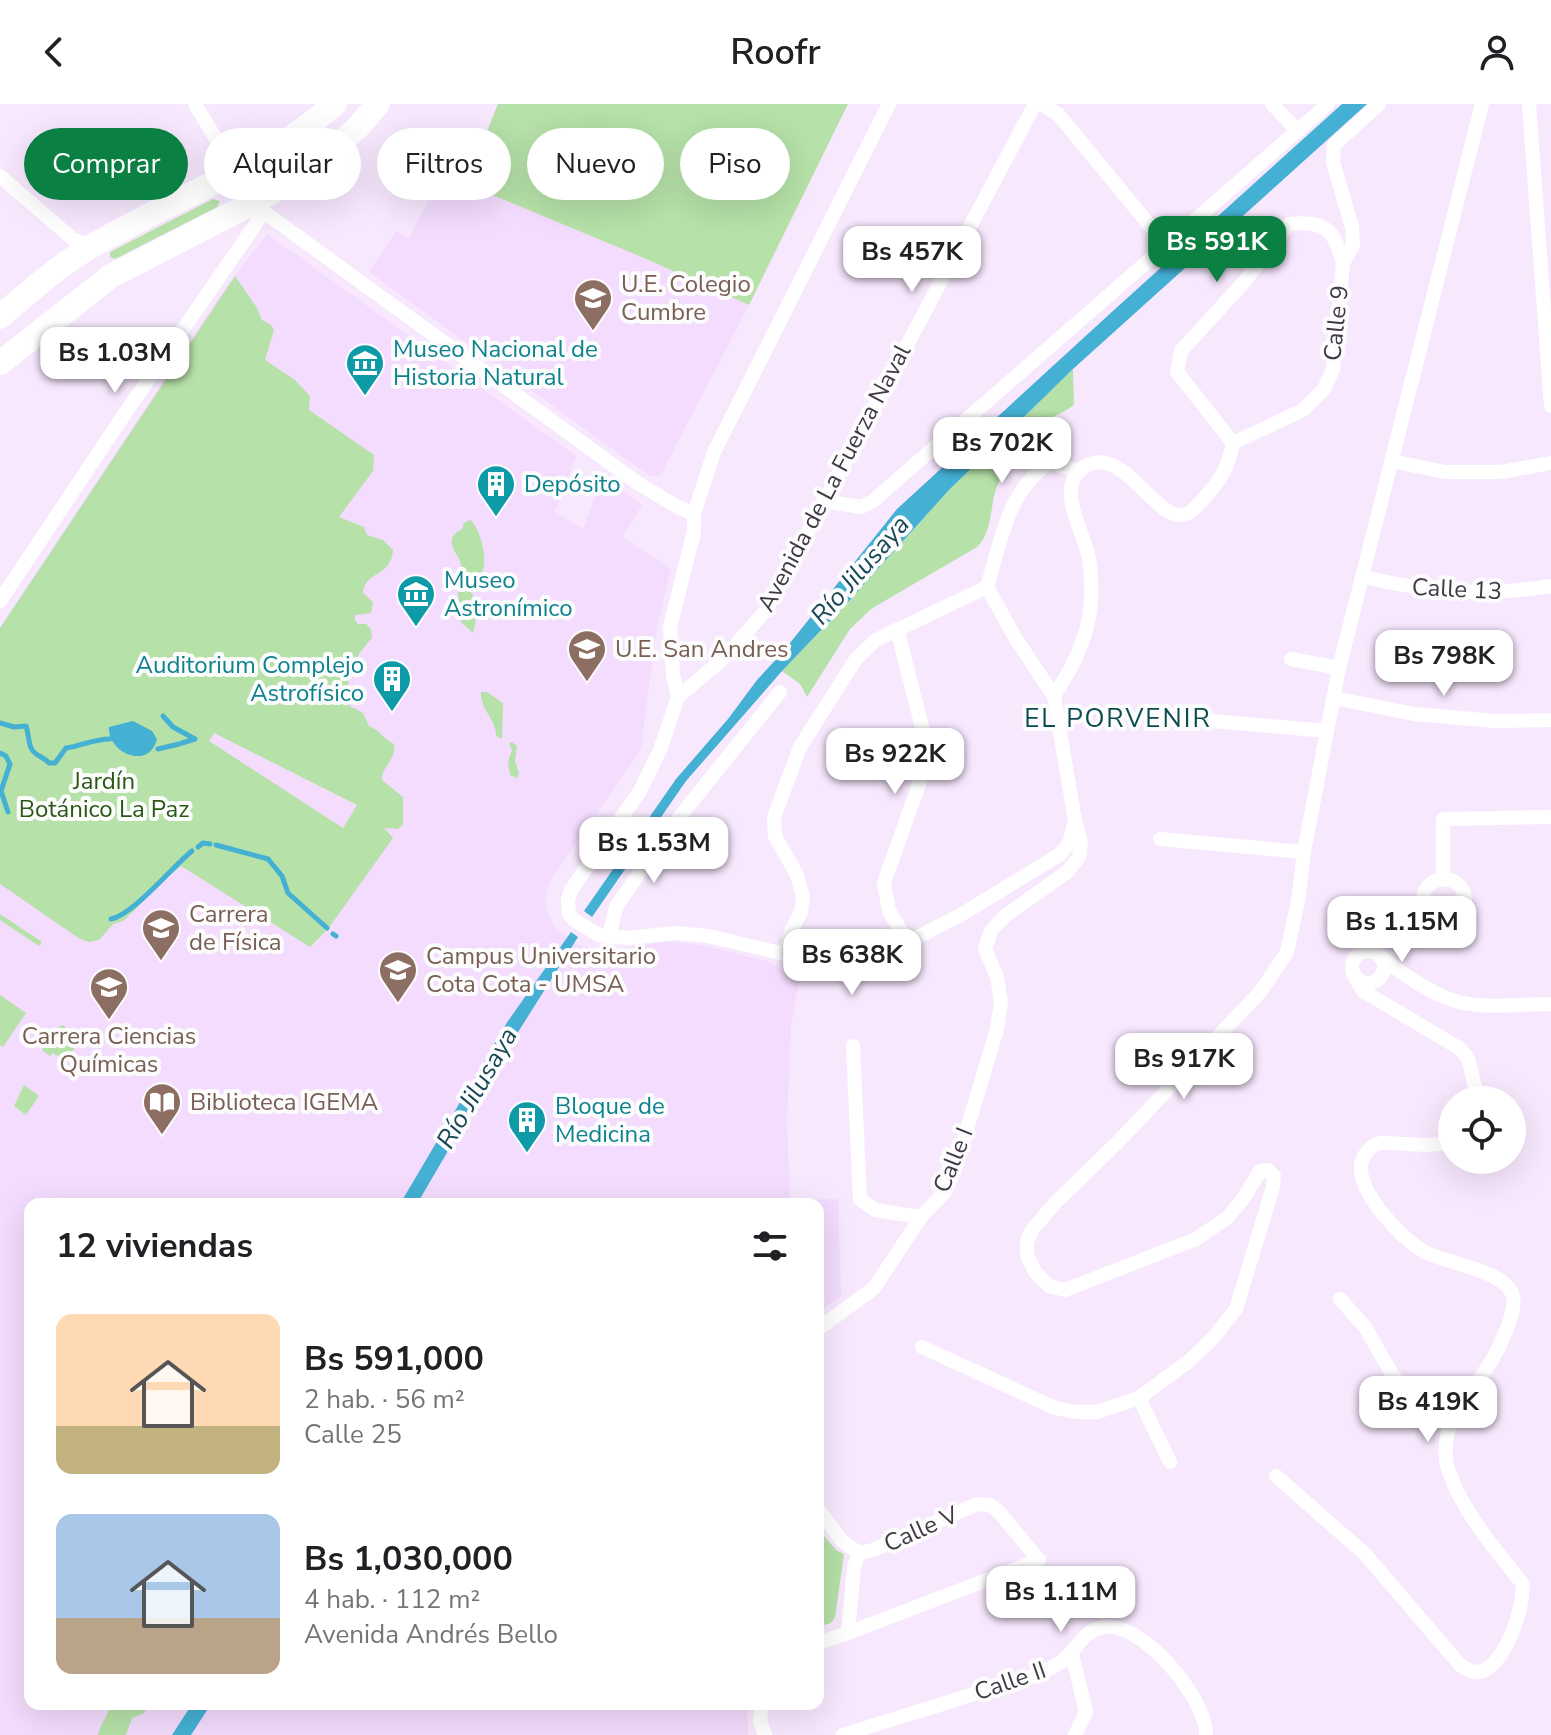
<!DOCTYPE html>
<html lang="es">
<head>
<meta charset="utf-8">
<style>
  :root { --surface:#fff; --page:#f2f2f2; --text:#202124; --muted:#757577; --accent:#0b8043 }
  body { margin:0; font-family:"Nunito Sans",sans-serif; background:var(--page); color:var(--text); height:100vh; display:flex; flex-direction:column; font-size:30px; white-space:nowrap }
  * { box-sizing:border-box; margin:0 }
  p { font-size:26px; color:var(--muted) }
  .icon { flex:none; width:44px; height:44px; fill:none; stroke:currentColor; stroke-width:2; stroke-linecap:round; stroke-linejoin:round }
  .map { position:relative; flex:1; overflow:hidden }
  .sheet { position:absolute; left:24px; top:1094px; width:800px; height:512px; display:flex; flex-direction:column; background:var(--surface); border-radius:16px; box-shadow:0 8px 32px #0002 }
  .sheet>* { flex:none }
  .guide { position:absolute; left:24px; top:24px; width:800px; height:72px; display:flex; gap:16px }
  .tools { position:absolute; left:1438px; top:982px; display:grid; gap:16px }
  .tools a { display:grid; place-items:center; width:88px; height:88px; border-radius:50%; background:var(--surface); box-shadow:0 8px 32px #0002; font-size:40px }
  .price { position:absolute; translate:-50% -68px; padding:0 18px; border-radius:16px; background:#fff; color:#222; font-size:26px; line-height:52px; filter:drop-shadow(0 2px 4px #0008) }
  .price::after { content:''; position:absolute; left:50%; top:48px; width:24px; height:18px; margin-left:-12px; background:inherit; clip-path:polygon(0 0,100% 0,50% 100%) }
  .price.selected { background:var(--accent); color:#fff }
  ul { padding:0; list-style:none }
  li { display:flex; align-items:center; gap:24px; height:200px; padding:0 32px }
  li span { display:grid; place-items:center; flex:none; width:224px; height:160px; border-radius:16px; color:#555 }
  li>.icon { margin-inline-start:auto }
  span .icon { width:96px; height:96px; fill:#fffc; stroke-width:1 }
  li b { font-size:34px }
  h2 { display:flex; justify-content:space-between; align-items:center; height:96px; padding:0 32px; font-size:34px }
  .pill { padding:0 28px; border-radius:36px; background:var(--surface); box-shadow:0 8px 32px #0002; font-size:28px; line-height:72px }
  .pill.selected { background:var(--accent); color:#fff }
  header { display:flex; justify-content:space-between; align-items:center; height:104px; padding:0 32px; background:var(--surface); font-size:36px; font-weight:600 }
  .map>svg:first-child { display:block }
  .built { fill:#f3dcfd }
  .green { fill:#b6e1a8; fill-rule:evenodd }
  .water { fill:#44b0d3 }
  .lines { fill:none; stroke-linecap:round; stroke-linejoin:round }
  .stream { stroke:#44b0d3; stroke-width:5 }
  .street { stroke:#fff; stroke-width:14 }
  .primary { stroke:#fff; stroke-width:24 }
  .labels { text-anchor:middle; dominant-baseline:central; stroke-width:8; stroke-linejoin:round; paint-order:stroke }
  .education-label { font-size:24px; fill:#785e54; stroke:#fcfcfc; text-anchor:start }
  .street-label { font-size:24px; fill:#413944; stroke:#fcfcfc }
  .culture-label { font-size:24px; fill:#0d838f; stroke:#fcfcfc; text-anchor:start }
  .park-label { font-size:24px; fill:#285814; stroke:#fcfcfc }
  .water-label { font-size:26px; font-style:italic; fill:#194756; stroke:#fcfcfc }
  .neighbourhood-label { font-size:26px; letter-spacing:2px; fill:#0b4b50; stroke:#fcfcfc }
</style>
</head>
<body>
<header><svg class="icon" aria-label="back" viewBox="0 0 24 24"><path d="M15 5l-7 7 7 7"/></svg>Roofr<svg class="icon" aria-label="person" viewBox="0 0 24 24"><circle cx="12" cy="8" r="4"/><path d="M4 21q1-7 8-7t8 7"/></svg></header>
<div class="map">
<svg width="1551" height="1631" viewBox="0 0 1551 1631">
  <rect width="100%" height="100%" fill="#f8e8fe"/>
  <!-- built -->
  <g class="built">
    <polygon points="445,65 469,72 471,82 644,154 749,201 660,372 651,372 637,363 369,168 396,127 409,134"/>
    <polygon points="267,130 576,352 555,408 583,425 603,372 642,401 622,433 671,465 657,523 641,645 552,774 546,789 546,806 556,824 574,839 587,843 607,846 666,838 703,841 770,858 799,877 791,923 787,1018 790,1096 838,1095 841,1192 818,1208 818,1100 30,1100 30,1600 747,1600 748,1631 0,1631 0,524 226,183"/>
  </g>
  <!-- green -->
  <g class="green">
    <polygon points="498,0 848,0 749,201 644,154 471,82 469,72"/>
    <polygon points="213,95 220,97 217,103 115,155 110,153 110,148"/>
    <path d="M235 172 257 204 262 216 271 221 274 226 265 256 295 276 310 292 309 306 374 351 373 367 339 413 364 423 367 431 383 436 393 446C391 474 365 466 363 489L373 498 371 509 355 511V516L358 520H366L371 525 372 534C353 555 344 572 350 602L363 609 369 622C380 626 383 635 394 640 397 656 382 661 382 676L403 693V720L398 725 384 724 393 734 328 825 310 843 181 762 160 779 134 807 123 817 113 820 99 836 89 838 80 835 0 780V524ZM214 629 357 701 343 724 209 637Z"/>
    <path d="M1073 265 1074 301C1064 309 1052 312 1042 320 1026 332 1003 366 996 385 990 404 992 429 977 443L871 505 850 525 807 593 800 580 782 567 849 497 948 387Z"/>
    <path d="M470 416C481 424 488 457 482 469L466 472C462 466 461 458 458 453 451 441 447 433 462 425L464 419Z"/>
    <path d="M459 475C478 490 479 507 473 529L461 518 457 480Z"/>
    <path d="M481 588H487L503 599 502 635 496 632C497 616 480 606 481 588Z"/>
    <polygon points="512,638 517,642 515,657 519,669 517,674 510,671 508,658 512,646 509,639"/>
    <polygon points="0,810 42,838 39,842 0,816"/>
    <polygon points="115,869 125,875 126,883 123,889 117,885 114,889 106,883"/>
    <polygon points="0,891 26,909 3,943 0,941"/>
    <polygon points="62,921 81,934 66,957 53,949 50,952 42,946 53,928"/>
    <polygon points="24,981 39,992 26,1011 14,1002"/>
    <polygon points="818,1425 836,1446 844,1450 835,1513 831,1519 818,1523"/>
    <path d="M110 1600H150L144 1609 132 1614 126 1631H98C101 1618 108 1614 110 1600Z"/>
  </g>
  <!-- water -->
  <g class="water">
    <polygon points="1342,0 1367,0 1073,265 948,387 849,497 782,567 686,677 592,813 584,807 676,675 728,615 757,576 782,549 897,405 1114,206"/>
    <path d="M133 617 152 627 157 635C149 667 107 649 109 623Z"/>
    <polygon points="571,828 578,833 508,944 417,1100 400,1100 508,917"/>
    <polygon points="192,1600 211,1600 191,1631 172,1631"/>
  </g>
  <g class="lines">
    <!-- stream -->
    <g class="stream">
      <polyline points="163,612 173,623 195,635 182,639"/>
      <path d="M0 619 14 623 26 622C29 630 28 642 33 647 38 653 44 653 49 659H55L66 644C82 642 93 635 110 635"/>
      <polyline points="158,645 179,640"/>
      <polyline points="0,649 6,652 10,660 1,687 8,708"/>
      <polyline points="216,741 268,755 282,772 288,789 327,824"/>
      <polyline points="198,743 203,739 210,740"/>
      <path d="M111 815C134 810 171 764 192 747"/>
      <polyline points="333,830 336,832"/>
    </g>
    <!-- street -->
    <g class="street">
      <polyline points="195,0 214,32 238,65"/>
      <polyline points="1035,0 767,505 724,554 678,593 660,646 640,687 571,786 568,796 569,810 574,816 599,831 628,834 675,829 708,832 785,850 823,867 854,873 882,858 908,838 959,812 1059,751 1069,740 1075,717"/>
      <polyline points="1041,0 1058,10 1165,140"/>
      <polyline points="1272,0 1298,27"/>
      <polyline points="1529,0 1551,302"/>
      <polyline points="0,72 73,135 91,142"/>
      <polyline points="257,97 264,108 639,380 676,402 694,410"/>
      <path d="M1233 339 1177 268 1181 247 1244 178 1289 120C1325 116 1334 125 1343 159"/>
      <polyline points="1391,357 1445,368 1501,368 1551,359"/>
      <polyline points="823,397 861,403 873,397 1328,0"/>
      <path d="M1363 473C1429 488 1484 493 1551 482"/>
      <polyline points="0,497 115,324 264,108"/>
      <polyline points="897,525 922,623 924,645 923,669 884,779 889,807 908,838"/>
      <polyline points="1291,555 1339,564"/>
      <path d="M1054 592C1077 557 1094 521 1091 478 1091 468 1090 457 1087 447 1082 426 1058 385 1080 366 1123 331 1156 426 1189 409 1195 405 1201 397 1206 392 1222 374 1228 363 1233 339L1303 306 1324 285 1333 265 1343 159 1353 141 1352 123 1333 58 1334 41 1379 0"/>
      <polyline points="678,593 673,571 670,523 694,428 694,410 714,348 889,0"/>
      <polyline points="1334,594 1414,610 1495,617 1551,616"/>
      <polyline points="1178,614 1327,627"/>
      <polyline points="1160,735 1304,748"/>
      <circle cx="1444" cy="796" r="21"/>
      <polyline points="1443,776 1443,715 1551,713"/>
      <polyline points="609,833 616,803 665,731 780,588"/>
      <circle cx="1368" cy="863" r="16"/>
      <polyline points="785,850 791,827 801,808 803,793 797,771 775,732 774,713 800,643 856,555 876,536 987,483"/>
      <path d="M1378 851C1401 868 1424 886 1452 896 1482 906 1520 900 1551 900"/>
      <polyline points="1353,870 1363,887 1459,944 1468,954 1478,996"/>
      <polyline points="853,942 860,1095 875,1106 921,1113"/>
      <polyline points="1340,1195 1365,1223 1392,1270 1407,1291 1427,1304 1455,1305"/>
      <path d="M818 1225 874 1184 921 1113 944 1089 955 1065 997 925 1001 898 997 873 985 845 991 827 1005 812 1067 768 1079 753 1081 738 1075 717 1054 592 1016 535 987 483C1001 437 1007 388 1049 359L1080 367"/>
      <polyline points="922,1243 1055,1304 1075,1308 1097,1308 1139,1294 1189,1257 1214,1233 1236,1205 1273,1083 1274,1072 1268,1066 1260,1067 1243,1095 1227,1114 1196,1135 1065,1186 1049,1182 1035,1168 1027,1151 1027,1138 1032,1126 1056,1098 1118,1038 1261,887 1287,848 1298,797 1304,748 1339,564 1482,0"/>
      <polyline points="1139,1294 1170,1358"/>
      <path d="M1276 1372 1365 1450 1461 1562C1467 1565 1473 1569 1479 1568 1504 1564 1526 1501 1522 1479 1495 1445 1464 1410 1449 1368 1442 1351 1447 1319 1457 1303 1464 1291 1475 1281 1483 1270 1494 1254 1504 1234 1510 1216 1512 1209 1515 1199 1513 1192 1505 1165 1445 1160 1423 1147 1401 1134 1358 1089 1361 1061 1362 1052 1371 1041 1380 1039 1387 1038 1397 1040 1404 1040 1421 1041 1435 1042 1452 1038"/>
      <polyline points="818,1405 842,1437 859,1449"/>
      <polyline points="818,1539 848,1529 1039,1456 999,1408 990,1401 977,1400 873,1446 859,1449 854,1463 848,1529"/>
      <polyline points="1072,1550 1086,1608 1075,1631"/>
      <polyline points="762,1600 760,1617 765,1631"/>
      <path d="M843 1631C890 1616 937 1602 983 1587 1008 1580 1036 1574 1058 1560 1077 1549 1080 1527 1104 1523 1142 1517 1207 1595 1206 1631"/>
    </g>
    <!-- primary -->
    <g class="primary">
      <path d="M0 213C29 188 58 162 92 142 173 95 264 62 335 0"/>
      <polyline points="0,259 111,172 257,97 308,66 356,25 378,0"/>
    </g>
  </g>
  <!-- icons -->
  <defs>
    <g id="school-pin" transform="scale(2)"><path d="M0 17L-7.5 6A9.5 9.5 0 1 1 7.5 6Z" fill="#8d6e63" stroke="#fcfcfc"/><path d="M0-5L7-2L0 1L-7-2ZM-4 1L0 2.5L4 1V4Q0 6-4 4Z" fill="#fff"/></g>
    <g id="museum-pin" transform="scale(2)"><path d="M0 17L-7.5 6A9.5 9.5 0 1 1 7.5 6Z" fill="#0f9aa8" stroke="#fcfcfc"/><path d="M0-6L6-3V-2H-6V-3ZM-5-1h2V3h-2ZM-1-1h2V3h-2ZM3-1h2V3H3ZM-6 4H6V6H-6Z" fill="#fff"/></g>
    <g id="building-pin" transform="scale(2)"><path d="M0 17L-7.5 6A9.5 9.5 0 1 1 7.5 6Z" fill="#0f9aa8" stroke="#fcfcfc"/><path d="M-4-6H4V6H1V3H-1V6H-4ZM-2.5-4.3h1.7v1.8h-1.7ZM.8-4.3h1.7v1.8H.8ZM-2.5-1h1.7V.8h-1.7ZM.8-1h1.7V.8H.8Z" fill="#fff"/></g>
    <g id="university-pin" transform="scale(2)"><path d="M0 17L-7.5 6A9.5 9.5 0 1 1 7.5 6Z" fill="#8d6e63" stroke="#fcfcfc"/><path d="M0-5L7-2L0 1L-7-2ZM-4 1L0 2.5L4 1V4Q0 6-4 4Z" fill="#fff"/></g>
    <g id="library-pin" transform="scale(2)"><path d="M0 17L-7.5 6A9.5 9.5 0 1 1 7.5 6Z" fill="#8d6e63" stroke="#fcfcfc"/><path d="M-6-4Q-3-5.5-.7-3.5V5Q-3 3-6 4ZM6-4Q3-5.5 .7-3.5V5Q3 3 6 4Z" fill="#fff"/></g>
  </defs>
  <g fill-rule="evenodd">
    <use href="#school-pin" x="593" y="194"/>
    <use href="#museum-pin" x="365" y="259"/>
    <use href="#building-pin" x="496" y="380"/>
    <use href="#museum-pin" x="416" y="490"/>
    <use href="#school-pin" x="587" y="545"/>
    <use href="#building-pin" x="392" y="575"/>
    <use href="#university-pin" x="161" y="824"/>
    <use href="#university-pin" x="398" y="866"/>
    <use href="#university-pin" x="109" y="883"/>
    <use href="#library-pin" x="162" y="998"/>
    <use href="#building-pin" x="527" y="1016"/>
  </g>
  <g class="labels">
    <!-- education labels -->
    <g class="education-label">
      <text x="621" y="180">U.E. Colegio<tspan x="621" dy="28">Cumbre</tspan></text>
      <text x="615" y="545">U.E. San Andres</text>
      <text x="189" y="810">Carrera<tspan x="189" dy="28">de Física</tspan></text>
      <text x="426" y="852">Campus Universitario<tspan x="426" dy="28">Cota Cota - UMSA</tspan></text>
      <text x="109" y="932" text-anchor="middle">Carrera Ciencias<tspan x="109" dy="28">Químicas</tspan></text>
      <text x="190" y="998">Biblioteca IGEMA</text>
    </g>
    <!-- street labels -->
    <g class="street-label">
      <text transform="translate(1336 219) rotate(-84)">Calle 9</text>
      <text transform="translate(834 374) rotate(-62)">Avenida de La Fuerza Naval</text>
      <text transform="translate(1457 485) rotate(3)">Calle 13</text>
      <text transform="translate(953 1056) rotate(-68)">Calle I</text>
      <text transform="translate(921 1425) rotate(-24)">Calle V</text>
      <text transform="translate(1010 1577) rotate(-19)">Calle II</text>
    </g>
    <!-- culture labels -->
    <g class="culture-label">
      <text x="393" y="245">Museo Nacional de<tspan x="393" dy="28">Historia Natural</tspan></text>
      <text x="524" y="380">Depósito</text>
      <text x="444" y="476">Museo<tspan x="444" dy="28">Astronímico</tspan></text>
      <text x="364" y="561" text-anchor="end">Auditorium Complejo<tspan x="364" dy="28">Astrofísico</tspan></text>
      <text x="555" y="1002">Bloque de<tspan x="555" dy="28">Medicina</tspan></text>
    </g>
    <!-- park labels -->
    <g class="park-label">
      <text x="104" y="677">Jardín<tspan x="104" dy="28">Botánico La Paz</tspan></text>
    </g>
    <!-- water labels -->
    <g class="water-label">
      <text transform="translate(860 466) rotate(-49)">Río Jilusaya</text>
      <text transform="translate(477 984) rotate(-60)">Río Jilusaya</text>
    </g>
    <!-- neighbourhood labels -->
    <g class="neighbourhood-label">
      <text x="1118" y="614">EL PORVENIR</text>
    </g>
  </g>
</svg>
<div class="tools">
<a><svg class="icon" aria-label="locate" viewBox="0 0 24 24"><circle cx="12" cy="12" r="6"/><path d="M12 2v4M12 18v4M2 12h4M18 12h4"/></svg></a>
</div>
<b class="price selected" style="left:1217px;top:180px">Bs 591K</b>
<b class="price" style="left:912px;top:190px">Bs 457K</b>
<b class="price" style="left:115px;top:291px">Bs 1.03M</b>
<b class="price" style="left:1002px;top:381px">Bs 702K</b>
<b class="price" style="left:1444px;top:594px">Bs 798K</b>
<b class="price" style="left:895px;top:692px">Bs 922K</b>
<b class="price" style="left:654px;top:781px">Bs 1.53M</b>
<b class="price" style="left:1402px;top:860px">Bs 1.15M</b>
<b class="price" style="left:852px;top:893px">Bs 638K</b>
<b class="price" style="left:1184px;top:997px">Bs 917K</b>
<b class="price" style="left:1428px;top:1340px">Bs 419K</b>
<b class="price" style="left:1061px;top:1530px">Bs 1.11M</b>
<div class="guide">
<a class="pill selected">Comprar</a>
<a class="pill">Alquilar</a>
<a class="pill">Filtros</a>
<a class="pill">Nuevo</a>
<a class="pill">Piso</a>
</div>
<section class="sheet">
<h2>12 viviendas<svg class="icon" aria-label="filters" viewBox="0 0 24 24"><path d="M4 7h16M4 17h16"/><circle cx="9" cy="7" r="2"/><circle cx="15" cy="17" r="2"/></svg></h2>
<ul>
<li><span style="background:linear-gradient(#ffd9b3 70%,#c2b280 0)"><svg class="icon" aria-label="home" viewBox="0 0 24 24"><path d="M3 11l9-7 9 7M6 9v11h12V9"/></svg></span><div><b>Bs 591,000</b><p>2 hab. · 56 m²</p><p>Calle 25</p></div></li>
<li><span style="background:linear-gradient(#a9c7e8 65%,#b9a48a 0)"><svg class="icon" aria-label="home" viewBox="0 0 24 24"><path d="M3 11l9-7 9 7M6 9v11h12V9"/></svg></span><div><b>Bs 1,030,000</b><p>4 hab. · 112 m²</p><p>Avenida Andrés Bello</p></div></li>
</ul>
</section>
</div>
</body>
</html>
